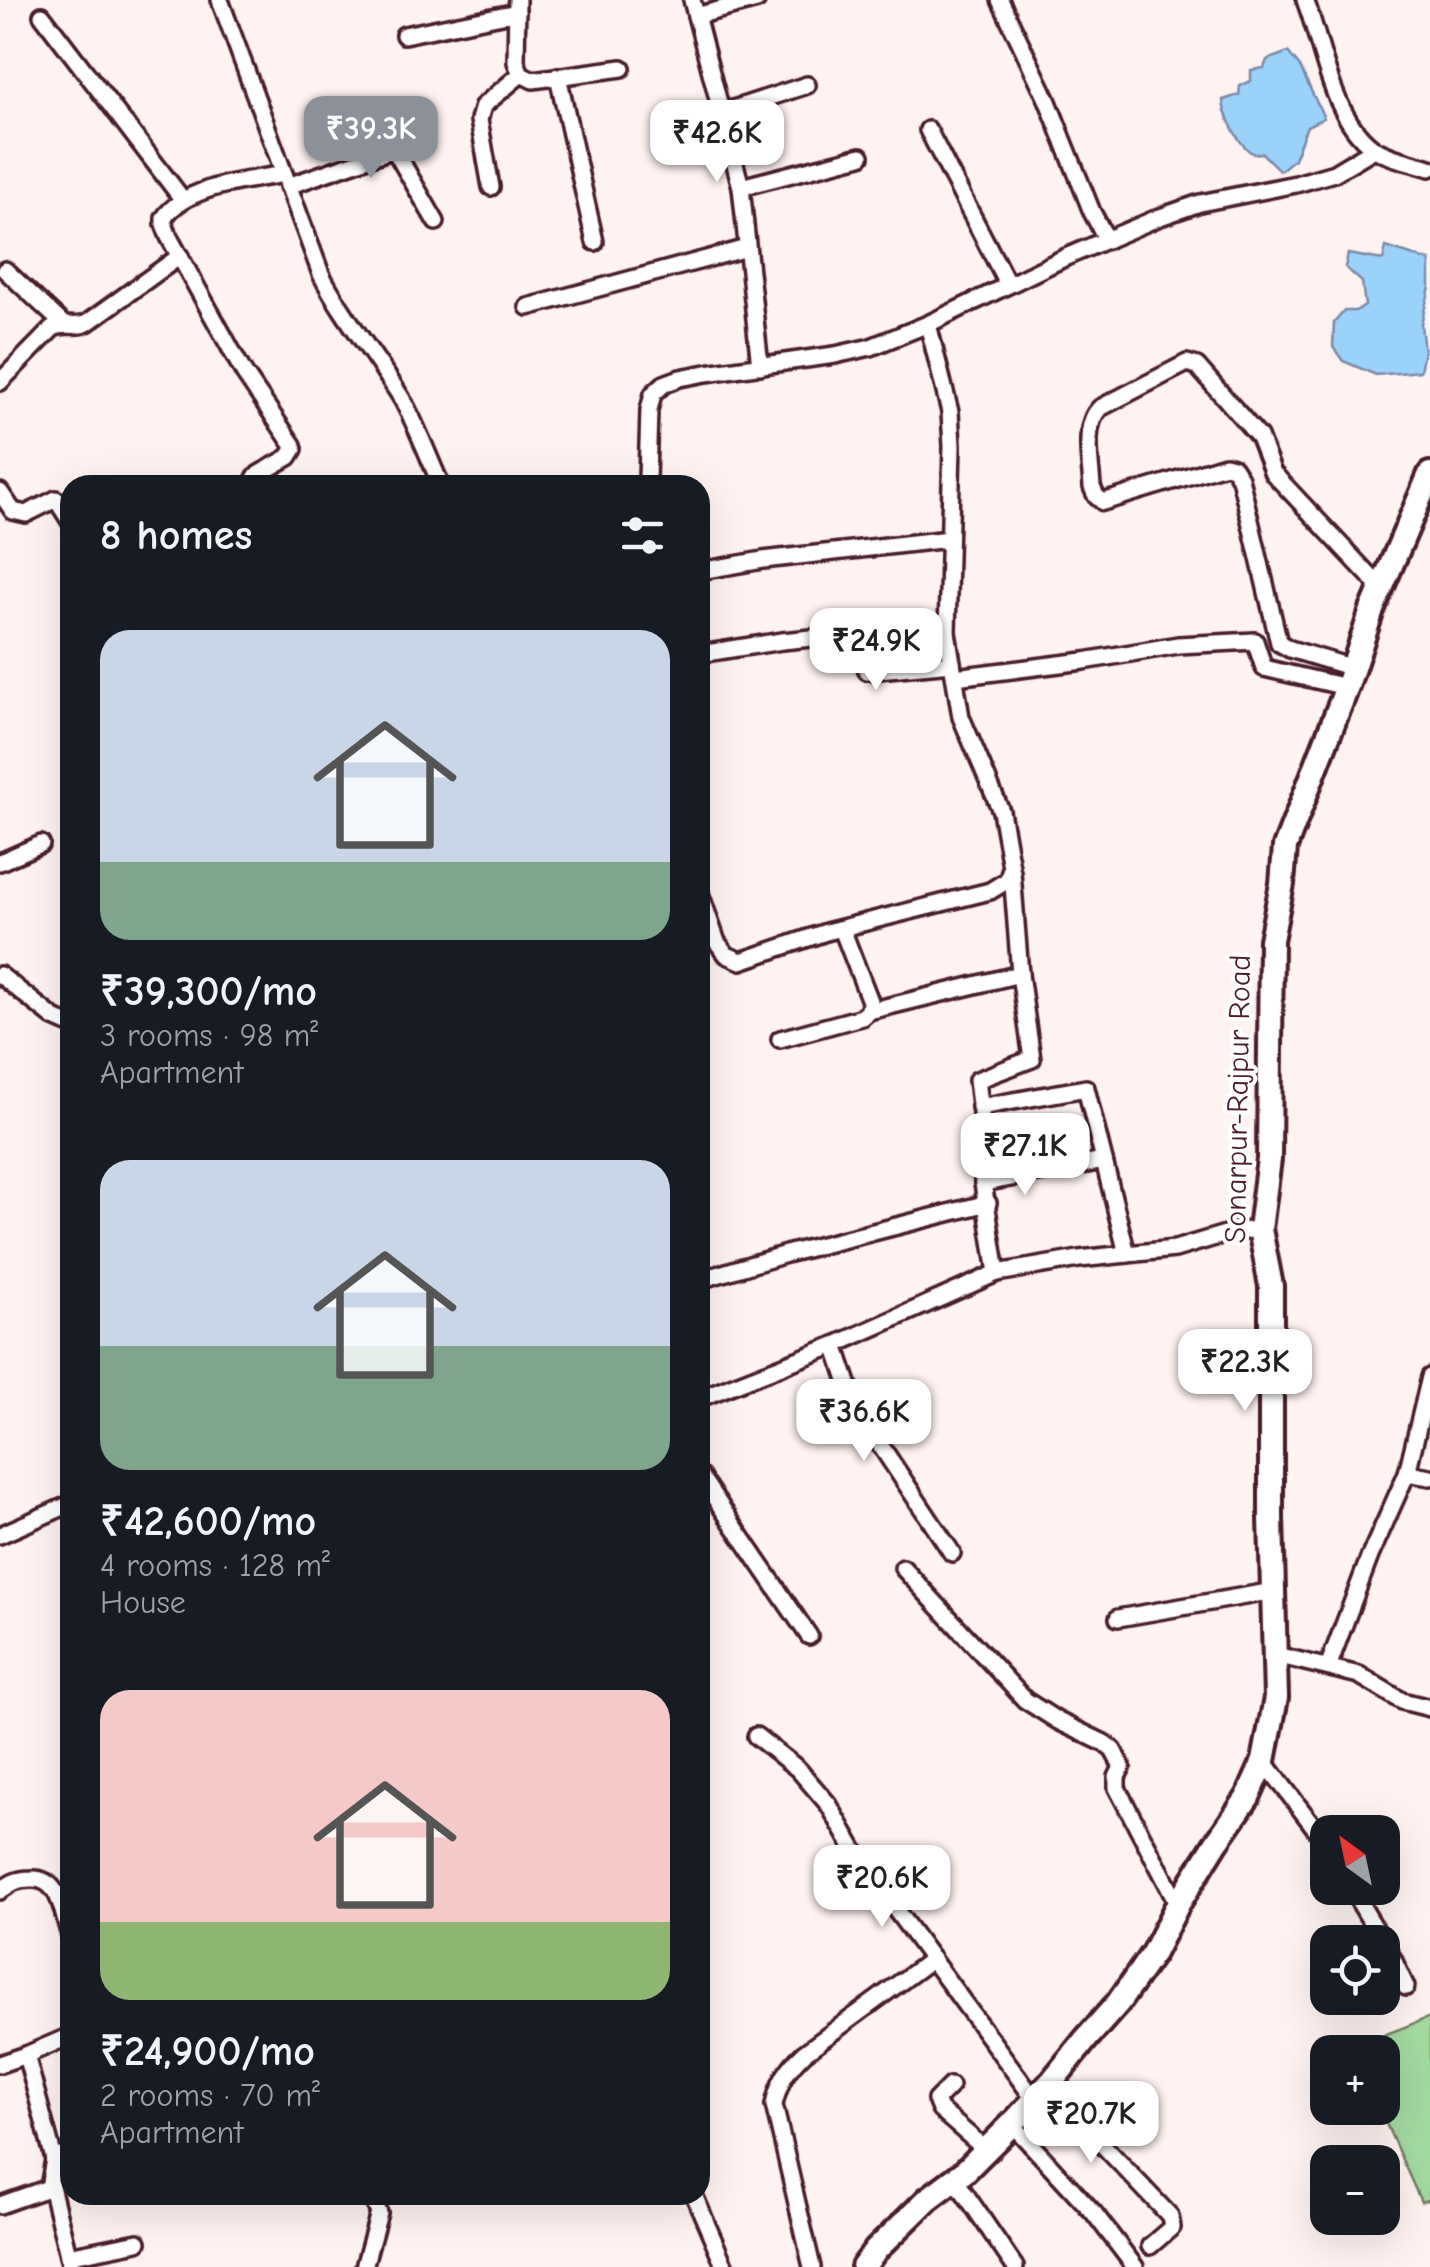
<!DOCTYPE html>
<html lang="en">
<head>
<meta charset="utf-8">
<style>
  :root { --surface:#171b24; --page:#242831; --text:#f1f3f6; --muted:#9ea1a6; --accent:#8c9099 }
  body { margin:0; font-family:"Comic Neue",sans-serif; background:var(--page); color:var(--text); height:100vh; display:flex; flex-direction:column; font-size:38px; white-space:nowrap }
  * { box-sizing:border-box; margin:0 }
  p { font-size:32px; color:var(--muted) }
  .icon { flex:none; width:55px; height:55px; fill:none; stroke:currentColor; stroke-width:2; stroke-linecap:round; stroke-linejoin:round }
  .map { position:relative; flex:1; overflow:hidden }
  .drawer { position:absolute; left:60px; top:475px; width:650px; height:1730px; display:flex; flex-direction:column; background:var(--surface); border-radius:30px; box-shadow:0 10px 40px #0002 }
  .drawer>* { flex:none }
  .needle { width:65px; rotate:327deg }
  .controls { position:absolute; left:1310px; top:1815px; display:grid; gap:20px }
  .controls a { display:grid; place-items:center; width:90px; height:90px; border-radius:20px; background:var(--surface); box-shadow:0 10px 40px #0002; font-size:50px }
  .price { position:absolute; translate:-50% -85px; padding:0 22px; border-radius:20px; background:#fff; color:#222; font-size:32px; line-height:65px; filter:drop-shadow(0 2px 5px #0008) }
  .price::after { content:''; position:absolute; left:50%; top:60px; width:30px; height:22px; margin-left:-15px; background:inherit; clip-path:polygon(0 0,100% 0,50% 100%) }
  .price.on { background:var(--accent); color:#fff }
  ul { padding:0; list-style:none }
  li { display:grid; align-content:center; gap:20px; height:530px; padding:0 40px }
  li span { display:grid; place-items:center; height:310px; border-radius:30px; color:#555 }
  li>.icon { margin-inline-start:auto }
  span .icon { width:180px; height:180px; fill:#fffc; stroke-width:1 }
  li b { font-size:42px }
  h2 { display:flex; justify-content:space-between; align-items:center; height:120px; padding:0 40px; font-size:42px }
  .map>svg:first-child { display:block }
  .green { fill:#a2da9f; stroke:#767c65; stroke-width:2.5 }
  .water { fill:#9bd2fa; stroke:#7b8aa7; stroke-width:2.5 }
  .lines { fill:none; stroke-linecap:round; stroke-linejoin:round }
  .minor-casing { stroke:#4a1f2b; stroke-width:22 }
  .secondary-casing { stroke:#4a1f2b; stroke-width:30 }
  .minor { stroke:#fff; stroke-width:15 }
  .secondary { stroke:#fff; stroke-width:22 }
  .labels { text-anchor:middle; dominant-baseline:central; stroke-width:8; stroke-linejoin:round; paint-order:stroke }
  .street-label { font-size:30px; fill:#4a1f2b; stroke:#fff }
</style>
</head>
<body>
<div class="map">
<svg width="1430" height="2267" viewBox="0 0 1430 2267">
  <rect width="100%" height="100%" fill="#fff3f1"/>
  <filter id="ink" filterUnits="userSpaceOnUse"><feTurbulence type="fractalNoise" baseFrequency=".01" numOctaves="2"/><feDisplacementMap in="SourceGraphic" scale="20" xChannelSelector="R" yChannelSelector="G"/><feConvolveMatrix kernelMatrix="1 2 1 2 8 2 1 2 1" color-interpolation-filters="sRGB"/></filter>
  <g filter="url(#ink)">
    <!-- green -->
    <polygon class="green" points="1430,2017 1430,2199 1421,2202 1379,2108 1382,2108 1382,2052 1355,2052 1353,2047"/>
    <!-- water -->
    <g class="water">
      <path d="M1288 52 1300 67 1324 118 1307 126 1294 159 1280 171 1262 153C1259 153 1256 154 1253 153 1240 148 1223 113 1223 100L1239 95 1240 86 1251 81V70L1264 68 1267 60Z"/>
      <polygon points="1386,247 1430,261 1430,287 1421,324 1424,351 1420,371 1376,375 1343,361 1333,347 1334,323 1344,311 1355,311 1365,306 1362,282 1345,267 1348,254 1383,260"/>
    </g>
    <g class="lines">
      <!-- minor casing -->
      <g class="minor-casing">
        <g id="minor">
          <path d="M220 0 321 274C344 319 376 356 402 399 417 426 428 456 441 485"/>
          <polyline points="517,0 516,62 521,74 533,80 622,68"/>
          <polyline points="692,0 741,187 760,366"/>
          <polyline points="1000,0 1047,99 1092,212 1107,240"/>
          <path d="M1305 0C1323 46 1331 116 1372 147 1387 158 1412 162 1430 168"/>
          <polyline points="42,15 183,200"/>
          <polyline points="696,16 757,0"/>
          <polyline points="404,35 517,12"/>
          <polyline points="558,76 595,242"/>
          <polyline points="721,113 807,85"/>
          <polyline points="928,130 1008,285"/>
          <polyline points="288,186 394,149 436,222"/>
          <polyline points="491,187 479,120 483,106 521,74"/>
          <polyline points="741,187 861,156"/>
          <polyline points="5,270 64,325"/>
          <polyline points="528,307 747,248"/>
          <path d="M0 382 52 329C63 321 75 329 87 323L180 256"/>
          <path d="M255 485V478L259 474 289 457 294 449 293 445 244 373 169 237 164 224V218C186 185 248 181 284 174"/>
          <polyline points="644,485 647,480 649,410 653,394 664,384 680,378 706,373 835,355 871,347 928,324 1066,257 1160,217 1200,203 1296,184 1334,173 1374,149"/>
          <polyline points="0,492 13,511 26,514 56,499 70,521"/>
          <polyline points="700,571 763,560 949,539"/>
          <polyline points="860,633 867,671 952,663"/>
          <polyline points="700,654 782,641 872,632 947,632"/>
          <path d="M1353 668 1290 649 1279 643 1240 478 1233 467 1225 465 1103 502 1096 496 1092 487C1091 464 1082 425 1100 408L1187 363 1197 366 1259 437 1273 473 1381 588"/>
          <polyline points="955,677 1084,661 1178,645 1255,641 1264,668 1346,687"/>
          <polyline points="0,862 41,844"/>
          <polyline points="700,893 717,942 727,955 741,961 826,932 990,891 1008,880 1011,867 1001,811 961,717 947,632 952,446 950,412 928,324"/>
          <polyline points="0,975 54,1018 70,1025"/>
          <polyline points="869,1011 1020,974"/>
          <polyline points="780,1039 862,1017 869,1011 870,1001 842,929"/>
          <polyline points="980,1107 1086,1088 1127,1254"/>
          <polyline points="983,1183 981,1112 977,1080 1032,1059 1020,974 1012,872"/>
          <polyline points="997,1273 983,1183 1104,1161"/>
          <polyline points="700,1280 786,1254 988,1203"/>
          <polyline points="835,1345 857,1410 952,1553"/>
          <polyline points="700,1398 835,1345 997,1273 1079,1259 1175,1249 1232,1232 1260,1229"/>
          <polyline points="1407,1473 1430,1477"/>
          <polyline points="700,1476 809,1636"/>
          <polyline points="0,1535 70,1504"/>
          <polyline points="903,1568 1025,1700 1058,1721 1104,1743 1113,1750 1122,1767 1117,1777 1117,1788 1178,1904"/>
          <polyline points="1118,1618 1274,1591"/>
          <polyline points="1276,1655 1359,1675 1402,1701 1430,1708"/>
          <polyline points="1328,1667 1370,1556 1407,1473 1430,1377"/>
          <polyline points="756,1736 798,1769 829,1805 865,1868 1035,2100"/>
          <polyline points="1264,1761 1318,1832 1328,1847"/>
          <polyline points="1351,1888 1392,1957 1406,1987"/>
          <path d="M0 1891C11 1883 17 1879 31 1879 61 1877 62 1914 70 1935"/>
          <polyline points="0,2064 26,2055"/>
          <polyline points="950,2086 936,2100 940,2110 986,2150"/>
          <polyline points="1047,2086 1170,2216 1172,2227 1150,2246"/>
          <polyline points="1012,2124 1094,2213 1135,2267"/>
          <polyline points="70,2153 54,2159 50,2182 71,2267"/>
          <polyline points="54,2159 26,2055 70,2036"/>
          <polyline points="955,2179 1015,2267"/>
          <polyline points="694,2195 725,2267"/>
          <polyline points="0,2205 51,2187"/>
          <polyline points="68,2256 138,2242"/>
          <polyline points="364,2267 379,2213 371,2195"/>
          <path d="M812 2267 774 2105C779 2082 787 2069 804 2053L932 1959"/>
        </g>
      </g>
      <!-- secondary casing -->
      <g class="secondary-casing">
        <polyline id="secondary" points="863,2267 876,2250 928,2199 964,2172 1012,2124 1053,2080 1086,2039 1118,2003 1153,1953 1178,1904 1216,1843 1248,1797 1264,1761 1276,1698 1271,1518 1271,1286 1260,1229 1269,1159 1271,940 1282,884 1285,847 1345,692 1372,610 1430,474"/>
      </g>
      <!-- minor -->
      <use href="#minor" class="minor"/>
      <!-- secondary -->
      <use href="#secondary" class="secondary"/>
    </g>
  </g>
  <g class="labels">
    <!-- street labels -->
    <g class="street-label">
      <text transform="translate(1238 1099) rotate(-89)">Sonarpur-Rajpur Road</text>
    </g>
  </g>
</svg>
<div class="controls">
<a><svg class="needle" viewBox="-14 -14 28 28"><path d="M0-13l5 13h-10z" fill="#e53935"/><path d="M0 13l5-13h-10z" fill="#9ea1a6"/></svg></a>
<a><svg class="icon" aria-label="locate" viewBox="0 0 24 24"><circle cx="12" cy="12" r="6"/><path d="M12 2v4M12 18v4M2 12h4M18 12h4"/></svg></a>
<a>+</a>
<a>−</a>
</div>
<b class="price on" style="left:371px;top:181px">₹39.3K</b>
<b class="price" style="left:717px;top:185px">₹42.6K</b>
<b class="price" style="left:876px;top:693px">₹24.9K</b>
<b class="price" style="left:1025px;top:1198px">₹27.1K</b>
<b class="price" style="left:1245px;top:1414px">₹22.3K</b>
<b class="price" style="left:864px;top:1464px">₹36.6K</b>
<b class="price" style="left:882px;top:1930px">₹20.6K</b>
<b class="price" style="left:1091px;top:2166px">₹20.7K</b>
<section class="drawer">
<h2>8 homes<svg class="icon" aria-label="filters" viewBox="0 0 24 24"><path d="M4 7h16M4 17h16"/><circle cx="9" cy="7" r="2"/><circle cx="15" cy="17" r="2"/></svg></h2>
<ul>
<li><span style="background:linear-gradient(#c9d6e8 75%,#7fa58c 0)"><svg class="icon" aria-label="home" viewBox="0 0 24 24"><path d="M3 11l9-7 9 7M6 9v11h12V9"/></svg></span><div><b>₹39,300/mo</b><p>3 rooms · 98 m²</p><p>Apartment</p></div></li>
<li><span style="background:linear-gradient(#c9d6e8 60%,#7fa58c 0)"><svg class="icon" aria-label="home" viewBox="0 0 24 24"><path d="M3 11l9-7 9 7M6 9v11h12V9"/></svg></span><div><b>₹42,600/mo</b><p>4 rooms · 128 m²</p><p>House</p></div></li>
<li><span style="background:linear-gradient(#f6c9c9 75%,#8fb573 0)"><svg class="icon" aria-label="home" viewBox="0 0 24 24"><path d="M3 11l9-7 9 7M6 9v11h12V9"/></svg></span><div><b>₹24,900/mo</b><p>2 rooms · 70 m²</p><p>Apartment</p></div></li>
</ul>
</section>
</div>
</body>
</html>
